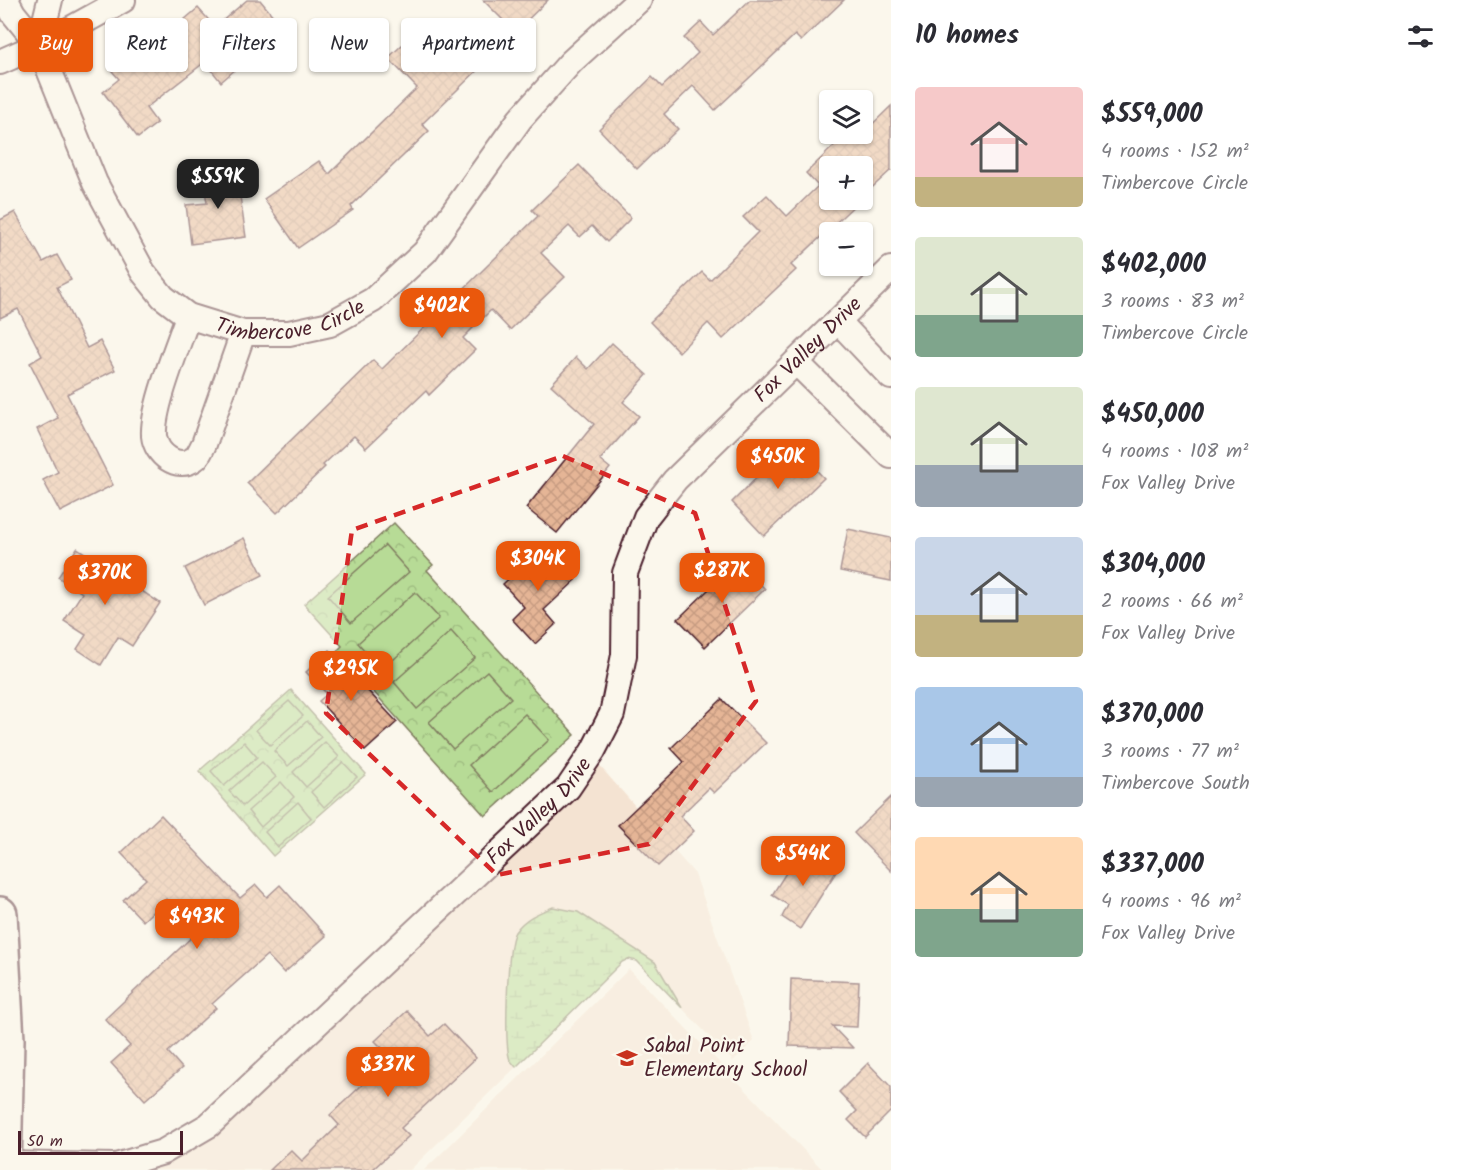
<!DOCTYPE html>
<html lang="en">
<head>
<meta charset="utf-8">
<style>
  :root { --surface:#fff; --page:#f2f2f3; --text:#2b2b33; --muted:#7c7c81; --accent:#ea580c }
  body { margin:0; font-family:Kalam,sans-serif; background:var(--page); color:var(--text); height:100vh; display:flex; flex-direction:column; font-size:22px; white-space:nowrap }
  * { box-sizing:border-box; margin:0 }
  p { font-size:20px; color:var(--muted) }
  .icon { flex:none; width:33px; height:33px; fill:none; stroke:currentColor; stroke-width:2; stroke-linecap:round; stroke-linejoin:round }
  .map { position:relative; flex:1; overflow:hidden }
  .side { display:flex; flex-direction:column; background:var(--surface); width:570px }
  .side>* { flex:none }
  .hud { position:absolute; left:18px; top:18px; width:570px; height:54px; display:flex; gap:12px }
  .fabs { position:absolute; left:819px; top:90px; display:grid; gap:12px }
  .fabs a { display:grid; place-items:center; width:54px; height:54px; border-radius:6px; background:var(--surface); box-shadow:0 2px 4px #0004; font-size:30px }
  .scale { position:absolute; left:18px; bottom:15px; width:165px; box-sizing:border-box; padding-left:6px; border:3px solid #4a1f2b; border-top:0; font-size:16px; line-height:21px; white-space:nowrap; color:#4a1f2b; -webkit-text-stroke:4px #fbf7ec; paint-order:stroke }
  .price { position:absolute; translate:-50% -51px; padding:0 14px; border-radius:12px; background:var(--accent); color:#fff; font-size:20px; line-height:39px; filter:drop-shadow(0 2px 3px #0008) }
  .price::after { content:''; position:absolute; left:50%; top:36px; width:18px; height:14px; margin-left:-9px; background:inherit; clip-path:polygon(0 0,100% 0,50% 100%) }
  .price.current { background:#222; color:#fff }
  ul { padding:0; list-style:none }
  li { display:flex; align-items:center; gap:18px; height:150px; padding:0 24px }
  li span { display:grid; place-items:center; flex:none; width:168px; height:120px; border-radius:6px; color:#555 }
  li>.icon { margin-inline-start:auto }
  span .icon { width:72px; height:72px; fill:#fffc; stroke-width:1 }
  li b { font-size:26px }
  h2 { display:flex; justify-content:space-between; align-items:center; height:72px; padding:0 24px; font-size:26px }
  .chip { padding:0 21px; border-radius:6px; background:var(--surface); box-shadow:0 2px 4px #0004; font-size:21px; line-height:54px }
  .chip.current { background:var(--accent); color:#fff }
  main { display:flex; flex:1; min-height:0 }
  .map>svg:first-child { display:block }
  .built { fill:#f4e3d2 }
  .wetland { fill:url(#wetland-marsh); stroke:#807d60; stroke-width:1.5 }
  .park { fill:url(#park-crowns); stroke:#807d60; stroke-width:1.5 }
  .garden { fill:#b7db96; stroke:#807d60; stroke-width:1.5 }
  .building { fill:url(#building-cross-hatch); stroke:#4a1f2b; stroke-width:1.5 }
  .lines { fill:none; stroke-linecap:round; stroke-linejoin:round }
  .minor-casing { stroke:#4a1f2b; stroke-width:28 }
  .secondary-casing { stroke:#4a1f2b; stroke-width:38 }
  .minor { stroke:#fbf7ec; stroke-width:24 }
  .secondary { stroke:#fbf7ec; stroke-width:33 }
  .marked { fill:none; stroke:#d62828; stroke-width:4.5; stroke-dasharray:12 8; stroke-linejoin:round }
  .labels { text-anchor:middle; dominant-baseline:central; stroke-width:5; stroke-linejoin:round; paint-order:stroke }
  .street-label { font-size:21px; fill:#4a1f2b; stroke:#fbf7ec }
  .poi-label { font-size:21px; fill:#4a1f2b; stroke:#fbf7ec; text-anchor:start }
</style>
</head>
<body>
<main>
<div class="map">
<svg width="891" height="1170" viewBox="0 0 891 1170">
  <defs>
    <pattern id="wetland-marsh" width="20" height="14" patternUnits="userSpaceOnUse" patternTransform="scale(1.5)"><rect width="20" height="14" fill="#b7db96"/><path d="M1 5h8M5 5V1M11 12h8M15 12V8" fill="none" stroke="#9fbc81"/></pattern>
    <pattern id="park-crowns" width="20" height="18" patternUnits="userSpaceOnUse" patternTransform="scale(1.5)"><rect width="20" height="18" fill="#b7db96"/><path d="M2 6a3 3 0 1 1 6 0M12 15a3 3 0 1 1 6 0" fill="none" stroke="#9fbc81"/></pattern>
    <pattern id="building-cross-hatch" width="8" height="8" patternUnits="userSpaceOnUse" patternTransform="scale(1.5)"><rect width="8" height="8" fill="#e5b596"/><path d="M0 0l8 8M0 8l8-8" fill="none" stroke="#c69b81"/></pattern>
  </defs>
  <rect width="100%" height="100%" fill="#fbf7ec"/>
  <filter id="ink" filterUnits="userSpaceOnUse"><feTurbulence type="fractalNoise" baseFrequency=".0167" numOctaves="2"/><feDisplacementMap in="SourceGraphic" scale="12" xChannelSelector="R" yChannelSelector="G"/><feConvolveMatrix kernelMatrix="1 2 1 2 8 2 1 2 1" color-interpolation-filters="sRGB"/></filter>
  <g filter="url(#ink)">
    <!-- built -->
    <g class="built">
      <polygon points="598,764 695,874 754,1041 733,1061 682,1008 655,962 578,912 514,934 509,966 506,1022 510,1059 516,1067 410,1170 141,1170"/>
      <polygon points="629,969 823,1170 424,1170 448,1147"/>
    </g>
    <!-- wetland -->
    <path class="wetland" d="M553 907 578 912 655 962 682 1008 637 961 628 959 622 962 516 1067C514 1065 512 1062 510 1060 504 1045 507 944 515 932 525 918 538 913 553 907Z"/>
    <!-- park -->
    <g class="park">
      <polygon points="394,523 433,565 427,570 575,735 485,816 337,651 342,646 304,604"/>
      <polygon points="291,690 366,774 273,856 199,771"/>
    </g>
    <!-- garden -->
    <g class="garden">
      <polygon points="385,545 409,572 351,623 328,596"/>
      <polygon points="415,592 439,618 382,670 358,643"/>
      <polygon points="451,631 475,658 417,709 394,682"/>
      <polygon points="487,671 511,698 453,749 429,722"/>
      <polygon points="289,701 303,716 270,745 256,730"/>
      <polygon points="525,714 549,740 493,792 469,765"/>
      <polygon points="307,721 321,737 288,766 274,751"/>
      <polygon points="244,742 257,757 224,786 211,771"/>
      <polygon points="325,742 339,757 306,787 293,772"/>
      <polygon points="262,762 276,777 243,806 229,791"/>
      <polygon points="343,762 357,777 324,807 311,792"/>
      <polygon points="281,782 294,797 261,827 248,811"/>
      <polygon points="298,802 311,818 278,847 265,832"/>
    </g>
    <!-- building -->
    <g class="building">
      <polygon points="247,0 260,0 283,28 221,82 205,62 146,108 157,123 138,138 103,92 119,79 112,71 155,38 158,42 198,8 215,27"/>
      <polygon points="483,0 548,0 515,32"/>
      <polygon points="750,0 844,0 801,41 795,35 715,110 693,86 664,114 678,129 637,169 599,129 652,77 662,87 698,53 684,38 701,22 713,35"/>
      <polygon points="441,31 452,43 465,31 490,58 422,124 429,131 351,206 353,210 298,248 264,199 319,161 329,174 417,88 388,58 414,34 426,45"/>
      <polygon points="891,106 891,170 862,197 862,166 830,166 830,200 860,200 791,265 796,270 723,339 708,323 679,352 650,322 702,272 710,280 758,232 743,217 767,195 787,216 818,186 806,173 845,135 852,144"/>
      <polygon points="579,165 631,218 607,242 592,226 580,237 569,226 541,253 565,277 510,330 491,310 463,338 475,350 429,395 426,391 366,448 354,436 323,465 325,467 277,513 247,483 373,360 382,369 538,216 532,210"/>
      <polygon points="236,169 246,237 191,244 186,205 207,203 202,173"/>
      <polygon points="15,212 43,262 57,255 71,280 57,287 87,348 100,341 115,370 67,394 113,485 60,512 43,480 58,472 37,429 58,418 30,363 42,356 18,309 0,318 0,220"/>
      <polygon points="612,343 647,375 623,402 639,416 600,460 610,468 557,533 526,508 594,424 551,385 576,357 588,369"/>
      <polygon points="791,444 824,478 764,536 732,502"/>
      <polygon points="848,529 891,538 891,581 840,571"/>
      <polygon points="244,538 263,575 204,605 185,568"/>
      <polygon points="545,545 576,580 544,610 556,624 535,644 512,619 524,607 503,584"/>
      <polygon points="77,548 160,603 132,646 118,637 101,665 77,649 86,635 64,621 82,593 58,577"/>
      <polygon points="738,561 765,589 705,647 678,619"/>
      <polygon points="330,650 397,722 365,751 319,701 327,694 306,672"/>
      <polygon points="722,699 766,743 714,793 709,788 680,816 694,831 658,866 618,825 684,762 671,748"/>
      <polygon points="891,797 891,871 854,833"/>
      <polygon points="161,815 240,898 256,885 267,897 280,885 326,936 284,973 267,955 212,1004 216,1008 168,1052 182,1068 145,1100 111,1063 130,1046 105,1019 197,932 166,899 143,921 123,900 146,879 121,853"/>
      <polygon points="801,849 836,872 800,929 782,917 788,905 772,895"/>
      <polygon points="791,979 859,982 857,1027 832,1026 853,1048 789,1046"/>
      <polygon points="407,1011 430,1036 444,1024 476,1058 401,1128 409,1136 372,1170 270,1170 291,1150 302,1161 339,1125 330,1115 378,1070 374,1066 387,1053 375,1041"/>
      <polygon points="868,1063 891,1087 891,1111 865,1137 848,1120 857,1111 839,1092"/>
    </g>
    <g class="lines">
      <!-- minor casing -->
      <g class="minor-casing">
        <g id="minor">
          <path id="s1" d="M6 0 13 13 39 45 95 183 143 272 163 297 188 316 243 333H289L330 324 373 300 425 252 520 119 571 62 639 0"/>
          <polyline points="39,45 50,0"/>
          <polyline points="0,62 54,38 123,0"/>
          <path d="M188 316C178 346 152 407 154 436 156 454 177 471 194 459 199 456 201 449 204 444L243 333"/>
          <polyline points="838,321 891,377"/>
          <polyline points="796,362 891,456"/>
          <path id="s2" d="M0 1164 116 1166 163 1152 209 1125 568 788 593 751 612 714 624 655 625 573 646 517 675 480 891 269"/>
        </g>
      </g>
      <!-- secondary casing -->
      <g class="secondary-casing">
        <polyline id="secondary" points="0,914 7,1040 4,1170"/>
      </g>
      <!-- minor -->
      <use href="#minor" class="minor"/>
      <!-- secondary -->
      <use href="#secondary" class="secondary"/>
    </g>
  </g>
  <!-- marked area -->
  <path d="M0 0H891V1170H0ZM563 456 695 513 756 701 649 844 497 875 326 713 352 530Z" fill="#fbf7ec" fill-opacity=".55" fill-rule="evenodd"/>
  <path class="marked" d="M563 456 695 513 756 701 649 844 497 875 326 713 352 530Z"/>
  <!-- icons -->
  <defs>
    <g id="school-bare" transform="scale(1.62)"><path d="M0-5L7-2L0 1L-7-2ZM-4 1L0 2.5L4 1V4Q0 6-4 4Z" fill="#c8321e" stroke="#fbf7ec" stroke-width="2.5" paint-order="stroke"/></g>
  </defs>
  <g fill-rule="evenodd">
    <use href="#school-bare" x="627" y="1058"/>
  </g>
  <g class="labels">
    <!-- street labels -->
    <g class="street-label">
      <text stroke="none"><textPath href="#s1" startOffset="476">Timbercove Circle</textPath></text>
      <text stroke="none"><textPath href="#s2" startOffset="1232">Fox Valley Drive</textPath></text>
      <text stroke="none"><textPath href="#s2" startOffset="674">Fox Valley Drive</textPath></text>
    </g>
    <!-- poi labels -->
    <g class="poi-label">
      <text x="644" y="1046">Sabal Point<tspan x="644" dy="24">Elementary School</tspan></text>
    </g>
  </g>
</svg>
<div class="fabs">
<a><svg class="icon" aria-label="layers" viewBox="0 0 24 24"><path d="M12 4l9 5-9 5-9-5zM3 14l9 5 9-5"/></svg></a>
<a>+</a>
<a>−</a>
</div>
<div class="scale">50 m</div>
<b class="price current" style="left:218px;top:210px">$559K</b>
<b class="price" style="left:442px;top:339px">$402K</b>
<b class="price" style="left:778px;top:490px">$450K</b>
<b class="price" style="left:538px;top:592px">$304K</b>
<b class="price" style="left:722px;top:604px">$287K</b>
<b class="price" style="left:105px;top:606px">$370K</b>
<b class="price" style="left:351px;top:702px">$295K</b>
<b class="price" style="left:803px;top:887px">$544K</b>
<b class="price" style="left:197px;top:950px">$493K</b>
<b class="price" style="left:388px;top:1098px">$337K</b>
<div class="hud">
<a class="chip current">Buy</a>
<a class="chip">Rent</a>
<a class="chip">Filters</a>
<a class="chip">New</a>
<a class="chip">Apartment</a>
</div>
</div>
<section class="side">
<h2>10 homes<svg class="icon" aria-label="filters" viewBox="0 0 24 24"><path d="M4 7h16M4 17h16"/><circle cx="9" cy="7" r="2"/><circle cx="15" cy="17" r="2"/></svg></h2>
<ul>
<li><span style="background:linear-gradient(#f6c9c9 75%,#c2b280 0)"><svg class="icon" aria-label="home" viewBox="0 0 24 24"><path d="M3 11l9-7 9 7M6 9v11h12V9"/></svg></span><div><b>$559,000</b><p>4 rooms · 152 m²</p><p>Timbercove Circle</p></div></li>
<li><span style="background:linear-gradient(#dfe7d0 65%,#7fa58c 0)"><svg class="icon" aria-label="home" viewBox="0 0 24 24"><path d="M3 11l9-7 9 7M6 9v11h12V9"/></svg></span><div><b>$402,000</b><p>3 rooms · 83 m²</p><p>Timbercove Circle</p></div></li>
<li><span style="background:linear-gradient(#dfe7d0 65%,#9aa5b1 0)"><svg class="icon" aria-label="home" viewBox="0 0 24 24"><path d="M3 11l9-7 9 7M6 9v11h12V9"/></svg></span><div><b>$450,000</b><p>4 rooms · 108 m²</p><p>Fox Valley Drive</p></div></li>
<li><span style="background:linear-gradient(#c9d6e8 65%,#c2b280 0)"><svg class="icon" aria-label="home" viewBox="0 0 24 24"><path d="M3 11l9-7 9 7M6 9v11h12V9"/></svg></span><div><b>$304,000</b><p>2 rooms · 66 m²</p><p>Fox Valley Drive</p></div></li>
<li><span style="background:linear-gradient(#a9c7e8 75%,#9aa5b1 0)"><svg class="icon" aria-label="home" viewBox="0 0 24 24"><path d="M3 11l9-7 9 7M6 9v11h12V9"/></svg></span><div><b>$370,000</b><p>3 rooms · 77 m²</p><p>Timbercove South</p></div></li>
<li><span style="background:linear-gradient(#ffd9b3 60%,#7fa58c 0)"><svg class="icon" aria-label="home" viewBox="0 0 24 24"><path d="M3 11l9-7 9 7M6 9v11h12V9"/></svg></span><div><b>$337,000</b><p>4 rooms · 96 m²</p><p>Fox Valley Drive</p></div></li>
</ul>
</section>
</main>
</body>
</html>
